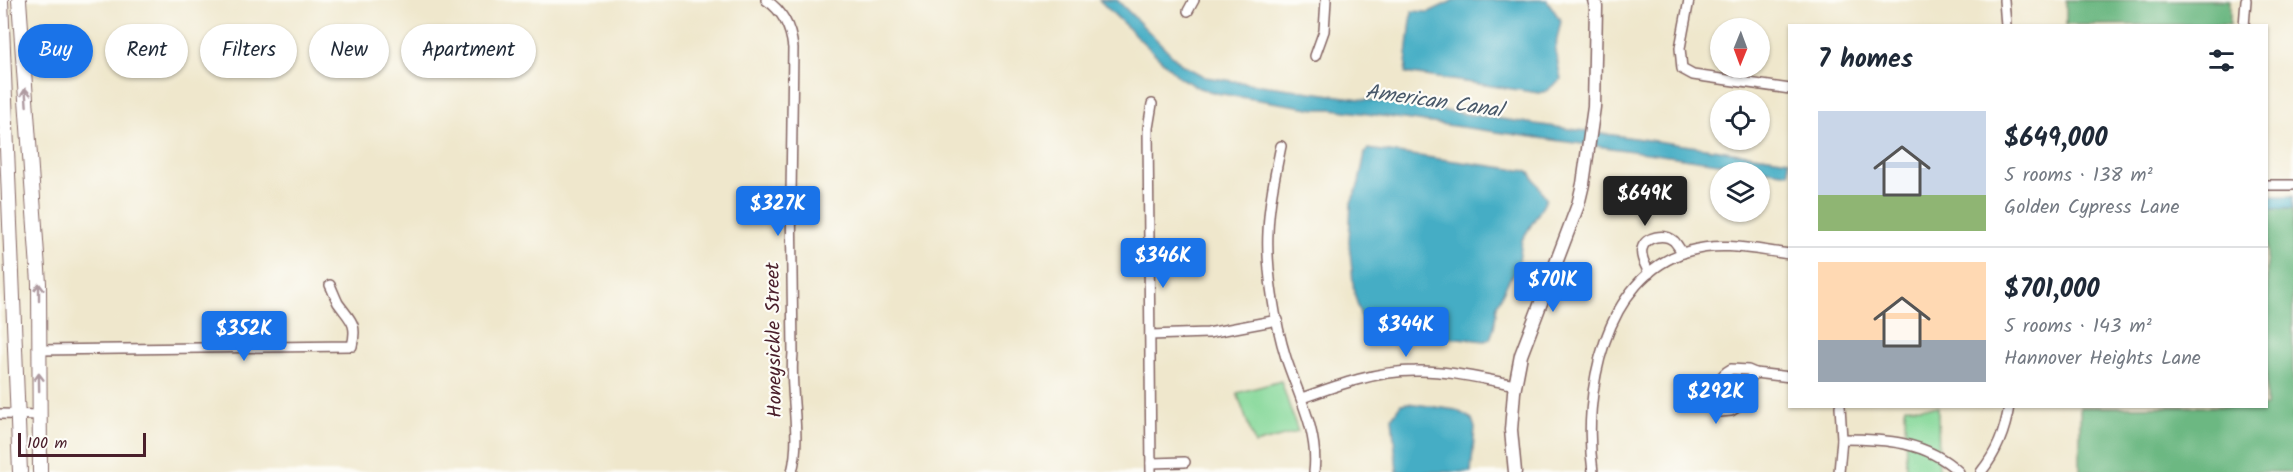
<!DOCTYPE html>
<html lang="en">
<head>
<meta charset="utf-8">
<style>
  :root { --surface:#fff; --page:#f2f2f3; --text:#1f2937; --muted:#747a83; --line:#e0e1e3; --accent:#1a73e8 }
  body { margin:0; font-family:Kalam,sans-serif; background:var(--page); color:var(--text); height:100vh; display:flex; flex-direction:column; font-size:22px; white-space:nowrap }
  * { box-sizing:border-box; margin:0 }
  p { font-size:20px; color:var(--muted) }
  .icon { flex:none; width:33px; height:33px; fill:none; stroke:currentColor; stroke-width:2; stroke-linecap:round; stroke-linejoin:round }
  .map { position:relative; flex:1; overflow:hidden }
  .side { position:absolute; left:1788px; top:24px; width:480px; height:384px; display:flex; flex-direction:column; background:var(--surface); border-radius:0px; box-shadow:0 2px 4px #0004 }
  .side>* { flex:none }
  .banner { position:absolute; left:18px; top:24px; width:570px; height:54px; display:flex; gap:12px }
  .needle { width:39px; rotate:181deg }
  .controls { position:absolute; left:1710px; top:18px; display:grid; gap:12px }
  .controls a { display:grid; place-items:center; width:60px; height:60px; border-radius:50%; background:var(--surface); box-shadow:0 2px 4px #0004; font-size:30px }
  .scale { position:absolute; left:18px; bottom:15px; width:128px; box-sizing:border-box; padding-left:6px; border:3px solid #4a1f2b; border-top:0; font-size:16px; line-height:21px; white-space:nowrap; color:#4a1f2b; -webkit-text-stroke:4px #fdfcf7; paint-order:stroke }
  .price { position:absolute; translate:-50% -51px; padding:0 14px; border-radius:6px; background:var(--accent); color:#fff; font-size:20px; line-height:39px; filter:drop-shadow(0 2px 3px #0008) }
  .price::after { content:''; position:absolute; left:50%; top:36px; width:18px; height:14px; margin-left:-9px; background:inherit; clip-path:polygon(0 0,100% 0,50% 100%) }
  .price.selected { background:#222; color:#fff }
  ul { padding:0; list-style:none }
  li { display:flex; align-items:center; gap:18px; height:150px; padding:0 30px }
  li+li { border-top:2px solid var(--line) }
  li span { display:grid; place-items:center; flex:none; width:168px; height:120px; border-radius:0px; color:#555 }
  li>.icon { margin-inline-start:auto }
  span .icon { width:72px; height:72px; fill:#fffc; stroke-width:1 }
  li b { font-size:26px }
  h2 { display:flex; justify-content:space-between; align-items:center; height:72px; padding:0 30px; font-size:26px }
  .pill { padding:0 21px; border-radius:27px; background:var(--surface); box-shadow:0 2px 4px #0004; font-size:21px; line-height:54px }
  .pill.selected { background:var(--accent); color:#fff }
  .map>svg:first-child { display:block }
  .green { fill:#86d89a; stroke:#687c62; stroke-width:1.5 }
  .forest { fill:#6cb882; stroke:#5b6c56; stroke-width:1.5 }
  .water { fill:#45adc5; stroke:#486678; stroke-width:1.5 }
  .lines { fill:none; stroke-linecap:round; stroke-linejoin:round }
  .minor-casing { stroke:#846563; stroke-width:12 }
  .tertiary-casing { stroke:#846563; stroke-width:15 }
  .secondary-casing { stroke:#846563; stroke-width:16 }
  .minor { stroke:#fff; stroke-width:9 }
  .tertiary { stroke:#fff; stroke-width:12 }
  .secondary { stroke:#fff; stroke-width:14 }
  .oneway { stroke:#ae9aa0 }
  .labels { text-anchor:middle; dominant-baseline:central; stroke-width:4.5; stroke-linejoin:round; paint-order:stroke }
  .street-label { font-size:20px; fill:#4a1f2b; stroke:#fdfcf7 }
  .water-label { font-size:21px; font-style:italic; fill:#485869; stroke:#fdfcf7 }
</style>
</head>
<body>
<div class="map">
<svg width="2293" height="472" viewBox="0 0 2293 472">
  <rect width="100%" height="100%" fill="#fdfcf7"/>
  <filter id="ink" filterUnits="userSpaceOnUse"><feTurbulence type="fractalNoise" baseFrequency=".0167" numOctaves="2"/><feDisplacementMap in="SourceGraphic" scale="12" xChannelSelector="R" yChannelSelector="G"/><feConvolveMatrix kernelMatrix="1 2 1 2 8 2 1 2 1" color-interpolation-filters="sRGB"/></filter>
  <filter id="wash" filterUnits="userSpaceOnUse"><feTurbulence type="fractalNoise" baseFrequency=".008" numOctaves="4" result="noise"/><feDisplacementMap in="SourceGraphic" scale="24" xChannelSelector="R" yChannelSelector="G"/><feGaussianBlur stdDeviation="1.35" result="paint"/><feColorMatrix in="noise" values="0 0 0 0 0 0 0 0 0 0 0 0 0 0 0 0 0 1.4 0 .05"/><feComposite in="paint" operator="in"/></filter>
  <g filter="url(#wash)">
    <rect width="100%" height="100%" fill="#efe7cc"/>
    <!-- green -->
    <g class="green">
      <polygon points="1281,381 1298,432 1255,444 1237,393"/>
      <polygon points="1905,407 1938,407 1939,472 1906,472"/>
    </g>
    <!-- forest -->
    <g class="forest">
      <rect x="2066" y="0" width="164" height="25"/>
      <polygon points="2267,209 2293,209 2293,472 2080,472 2080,407 2266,406"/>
    </g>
    <!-- water -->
    <g class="water">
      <polygon points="1099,0 1117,0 1181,64 1205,77 1789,160 1789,173 1332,109 1316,109 1216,93 1199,88 1180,78"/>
      <polygon points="1454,0 1547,0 1561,21 1555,49 1561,79 1546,91 1539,93 1405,73 1412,11 1429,12"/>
      <path d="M1368 149 1527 171 1531 174 1546 198 1544 204 1522 240 1518 269 1509 280 1497 305 1494 328 1490 339 1485 341C1448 336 1410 336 1373 344L1367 339 1354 292 1349 241 1351 203 1359 183 1365 153Z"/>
      <rect x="2267" y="196" width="26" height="13"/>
      <polygon points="1408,403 1456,410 1472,419 1475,428 1471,472 1397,472 1392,417 1401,404"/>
    </g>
  </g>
  <g filter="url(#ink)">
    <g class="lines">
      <!-- minor casing -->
      <g class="minor-casing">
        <g id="minor">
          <path d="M766 0C783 11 791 29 793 48L791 196 793 353C789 393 802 433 792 472"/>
          <polyline points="1689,0 1680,48 1682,69 1693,75 1790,89"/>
          <polyline points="2004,0 2006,26"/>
          <polyline points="1188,11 1194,0"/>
          <polyline points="2244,26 2246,0"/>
          <polyline points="1315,56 1324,31 1326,0"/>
          <path d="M1281 146C1275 175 1269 203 1268 232 1266 268 1275 323 1286 358 1298 395 1319 432 1314 472"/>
          <polyline points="2266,185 2293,185"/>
          <path d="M1649 273C1646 266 1640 257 1642 249 1645 236 1665 233 1674 241 1677 244 1680 250 1683 253"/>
          <polyline points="1150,335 1208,333 1278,320"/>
          <path d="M39 350 352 346C358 323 350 320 338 303 335 297 333 291 330 285"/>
          <path d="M1731 369 1748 370 1755 373 1739 391 1736 408 1731 411 1720 412 1714 404C1714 390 1718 376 1731 369Z"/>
          <polyline points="1755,373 1790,377"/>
          <path d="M1302 398C1338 385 1376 371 1415 371 1448 370 1483 379 1516 385"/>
          <polyline points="0,414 40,415"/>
          <path d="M1842 439C1885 439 1926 441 1959 472"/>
          <polyline points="1151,463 1185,462"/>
          <polyline points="1151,472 1148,128 1152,104"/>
          <path d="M1593 472C1582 396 1603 276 1689 251 1722 241 1757 250 1790 254"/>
          <polyline points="1839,472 1842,439 1840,406"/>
          <path d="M1981 472C1997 452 2005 432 2009 406"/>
        </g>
      </g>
      <!-- tertiary casing -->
      <g class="tertiary-casing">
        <polyline id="tertiary" points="1515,472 1511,430 1514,392 1521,355 1578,205 1583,184 1594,107 1596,7 1594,0"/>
      </g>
      <!-- secondary casing -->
      <g class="secondary-casing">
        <g id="secondary">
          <polyline points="1,0 20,472"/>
          <polyline points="19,0 39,283 40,472"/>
        </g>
      </g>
      <!-- minor -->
      <use href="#minor" class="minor"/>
      <!-- tertiary -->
      <use href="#tertiary" class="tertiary"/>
      <!-- secondary -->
      <use href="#secondary" class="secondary"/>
    </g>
    <!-- one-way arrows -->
    <defs><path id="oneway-shaft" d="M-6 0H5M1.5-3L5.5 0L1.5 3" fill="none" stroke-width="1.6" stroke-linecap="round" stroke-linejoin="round" transform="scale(1.5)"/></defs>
    <g class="oneway">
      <use href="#oneway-shaft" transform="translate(26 97) rotate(-94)"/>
      <use href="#oneway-shaft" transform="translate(39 292) rotate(-90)"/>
      <use href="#oneway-shaft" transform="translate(39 382) rotate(-91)"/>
    </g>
  </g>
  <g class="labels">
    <!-- street labels -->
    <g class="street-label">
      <text transform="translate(775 340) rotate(-91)">Honeysickle Street</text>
    </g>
    <!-- water labels -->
    <g class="water-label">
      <text transform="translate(1434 102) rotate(8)">American Canal</text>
    </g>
  </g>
</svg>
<div class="controls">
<a><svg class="needle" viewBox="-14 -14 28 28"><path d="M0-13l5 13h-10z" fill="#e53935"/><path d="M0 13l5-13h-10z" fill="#747a83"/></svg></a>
<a><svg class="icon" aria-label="locate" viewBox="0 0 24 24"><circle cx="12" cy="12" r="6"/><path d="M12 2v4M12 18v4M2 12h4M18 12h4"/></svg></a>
<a><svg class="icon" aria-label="layers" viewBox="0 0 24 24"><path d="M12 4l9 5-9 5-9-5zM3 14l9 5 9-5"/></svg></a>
</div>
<div class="scale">100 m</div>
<b class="price selected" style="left:1645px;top:227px">$649K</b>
<b class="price" style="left:778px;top:237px">$327K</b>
<b class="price" style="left:1163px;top:289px">$346K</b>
<b class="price" style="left:1553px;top:313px">$701K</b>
<b class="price" style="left:1406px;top:358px">$344K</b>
<b class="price" style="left:244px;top:362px">$352K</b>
<b class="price" style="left:1716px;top:425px">$292K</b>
<div class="banner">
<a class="pill selected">Buy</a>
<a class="pill">Rent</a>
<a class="pill">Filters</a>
<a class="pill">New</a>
<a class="pill">Apartment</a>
</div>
<section class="side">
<h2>7 homes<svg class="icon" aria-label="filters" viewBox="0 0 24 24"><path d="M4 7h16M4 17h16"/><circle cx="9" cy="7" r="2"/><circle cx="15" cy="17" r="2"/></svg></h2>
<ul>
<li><span style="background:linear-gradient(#c9d6e8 70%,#8fb573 0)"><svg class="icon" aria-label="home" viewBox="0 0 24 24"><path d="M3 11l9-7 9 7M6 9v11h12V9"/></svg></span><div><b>$649,000</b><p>5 rooms · 138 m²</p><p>Golden Cypress Lane</p></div></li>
<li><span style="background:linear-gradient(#ffd9b3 65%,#9aa5b1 0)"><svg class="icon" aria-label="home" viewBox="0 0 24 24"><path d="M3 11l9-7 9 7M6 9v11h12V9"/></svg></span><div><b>$701,000</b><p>5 rooms · 143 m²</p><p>Hannover Heights Lane</p></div></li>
</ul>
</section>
</div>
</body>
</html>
